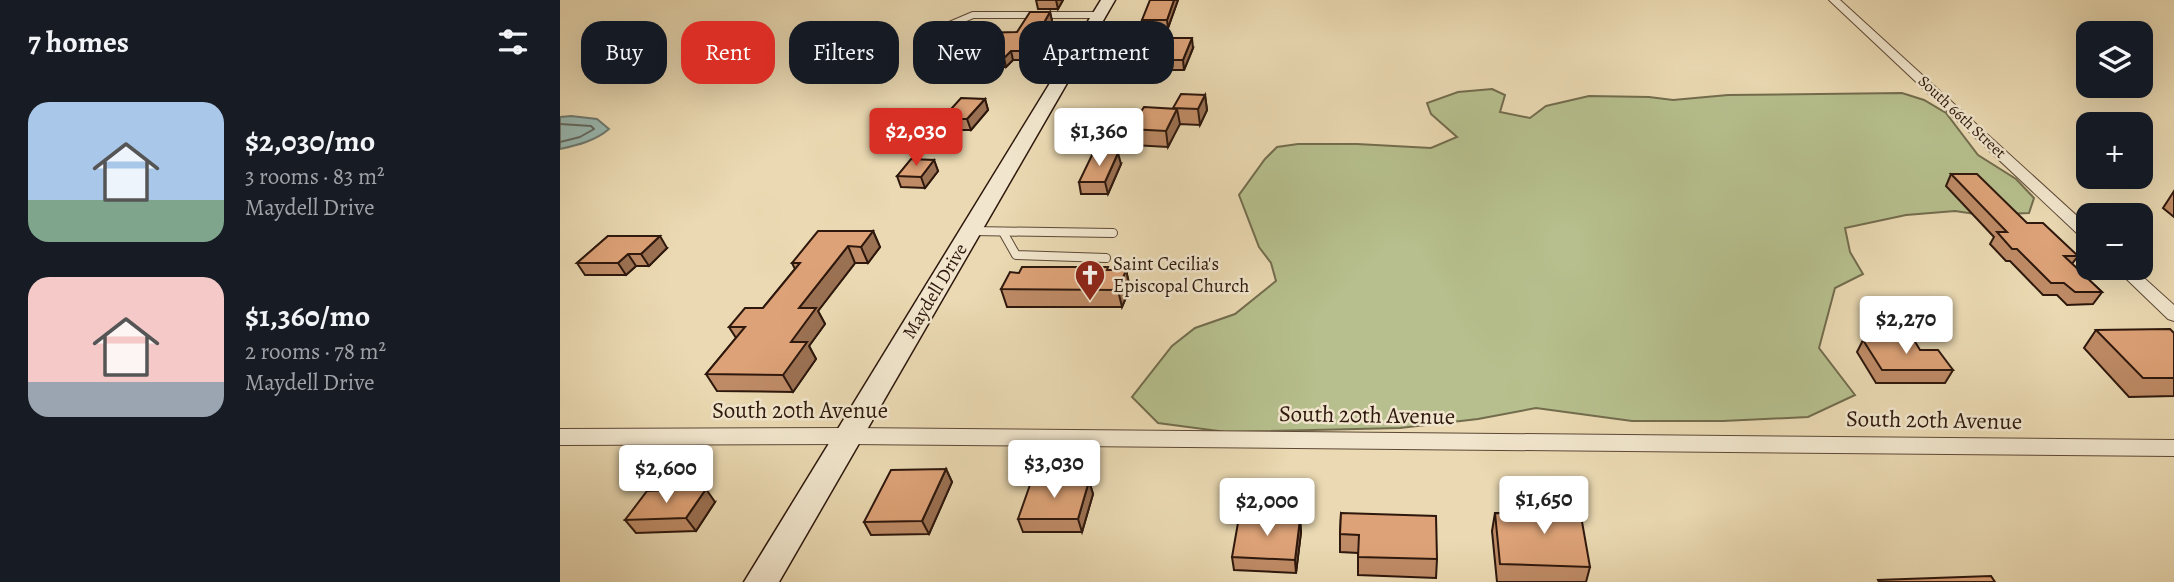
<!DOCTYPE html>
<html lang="en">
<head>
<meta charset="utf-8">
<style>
  :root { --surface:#171b24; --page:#242831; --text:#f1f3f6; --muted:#9ea1a6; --accent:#d93025 }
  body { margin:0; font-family:Alegreya,serif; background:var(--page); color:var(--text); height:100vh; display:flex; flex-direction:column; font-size:26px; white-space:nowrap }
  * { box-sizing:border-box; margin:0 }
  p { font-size:23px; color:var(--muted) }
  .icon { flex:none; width:38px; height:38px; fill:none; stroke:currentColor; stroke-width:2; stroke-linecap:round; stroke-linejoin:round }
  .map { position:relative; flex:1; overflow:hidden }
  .side { display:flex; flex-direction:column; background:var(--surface); width:560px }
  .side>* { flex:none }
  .hud { position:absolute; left:21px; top:21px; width:665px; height:63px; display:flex; gap:14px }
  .tools { position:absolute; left:1516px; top:21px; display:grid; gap:14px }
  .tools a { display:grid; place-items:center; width:77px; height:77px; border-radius:14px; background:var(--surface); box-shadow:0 7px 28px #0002; font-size:35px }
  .price { position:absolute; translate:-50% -60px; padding:0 16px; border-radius:7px; background:#fff; color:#222; font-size:23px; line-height:46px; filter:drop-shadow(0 2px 4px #0008) }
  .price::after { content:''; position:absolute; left:50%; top:42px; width:21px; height:16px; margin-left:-10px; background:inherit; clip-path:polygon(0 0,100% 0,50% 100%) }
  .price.on { background:var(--accent); color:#fff }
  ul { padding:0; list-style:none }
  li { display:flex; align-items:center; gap:21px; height:175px; padding:0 28px }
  li span { display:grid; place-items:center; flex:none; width:196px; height:140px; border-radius:21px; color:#555 }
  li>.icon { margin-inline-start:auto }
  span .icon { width:84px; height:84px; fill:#fffc; stroke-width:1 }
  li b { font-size:30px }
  h2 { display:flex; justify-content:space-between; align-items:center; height:84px; padding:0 28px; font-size:30px }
  .chip { padding:0 24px; border-radius:21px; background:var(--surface); box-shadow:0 7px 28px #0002; font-size:24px; line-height:63px }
  .chip.on { background:var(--accent); color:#fff }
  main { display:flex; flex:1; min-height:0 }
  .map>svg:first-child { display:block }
  .green { fill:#b6bf8d; stroke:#726c4d; stroke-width:2 }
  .water { fill:#98b9b2; stroke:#6e7970; stroke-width:2 }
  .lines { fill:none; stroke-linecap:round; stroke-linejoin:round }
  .shore { stroke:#636860; stroke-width:2 }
  .lane-far1-casing { stroke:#5d4836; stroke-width:8 }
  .lane-casing { stroke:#5d4836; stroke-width:10 }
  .street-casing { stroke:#5d4836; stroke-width:2 }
  .secondary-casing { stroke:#2e180d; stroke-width:3 }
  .lane-far1 { stroke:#f1e6cd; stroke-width:6 }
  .lane { stroke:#f1e6cd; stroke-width:8 }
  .street { fill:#f1e6cd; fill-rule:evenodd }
  .secondary { fill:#f1e6cd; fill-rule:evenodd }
  .wall { fill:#be8b66; stroke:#2e180d; stroke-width:2 }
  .shaded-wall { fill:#9b7153; stroke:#2e180d; stroke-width:2 }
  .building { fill:#dda277; stroke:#2e180d; stroke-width:2 }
  .labels { text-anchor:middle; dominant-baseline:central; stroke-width:5; stroke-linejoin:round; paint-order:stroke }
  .far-street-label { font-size:16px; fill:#2e180d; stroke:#f1e6cd }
  .poi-label { font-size:19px; fill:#2e180d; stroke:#f1e6cd; text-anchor:start }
  .street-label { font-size:19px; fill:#2e180d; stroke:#f1e6cd }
  .near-street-label { font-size:23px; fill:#2e180d; stroke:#f1e6cd }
</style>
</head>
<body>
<main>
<section class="side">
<h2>7 homes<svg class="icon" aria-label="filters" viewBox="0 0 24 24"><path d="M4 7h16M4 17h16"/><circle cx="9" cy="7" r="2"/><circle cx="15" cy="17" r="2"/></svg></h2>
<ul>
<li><span style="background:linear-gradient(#a9c7e8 70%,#7fa58c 0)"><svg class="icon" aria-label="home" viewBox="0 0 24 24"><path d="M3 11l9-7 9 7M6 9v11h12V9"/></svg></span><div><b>$2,030/mo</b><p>3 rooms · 83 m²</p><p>Maydell Drive</p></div></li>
<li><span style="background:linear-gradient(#f6c9c9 75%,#9aa5b1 0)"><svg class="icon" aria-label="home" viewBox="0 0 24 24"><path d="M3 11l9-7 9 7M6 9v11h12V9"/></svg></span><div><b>$1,360/mo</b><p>2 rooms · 78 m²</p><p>Maydell Drive</p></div></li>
</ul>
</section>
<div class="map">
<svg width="1614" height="582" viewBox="0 0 1614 582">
  <rect width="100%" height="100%" fill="#ead9b2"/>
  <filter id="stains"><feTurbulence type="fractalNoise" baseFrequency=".00286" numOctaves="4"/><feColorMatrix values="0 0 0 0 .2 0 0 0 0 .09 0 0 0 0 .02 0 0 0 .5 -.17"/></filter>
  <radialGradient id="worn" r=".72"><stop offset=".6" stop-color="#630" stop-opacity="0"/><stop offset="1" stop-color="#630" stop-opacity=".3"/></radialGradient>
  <!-- green -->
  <polygon class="green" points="932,89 945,95 940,112 970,118 986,106 1029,96 1089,97 1113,100 1168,95 1342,93 1364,100 1386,113 1418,155 1456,179 1474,198 1469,213 1422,215 1395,211 1346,215 1285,228 1290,252 1303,274 1275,288 1259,348 1295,395 1248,417 1163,421 1072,421 976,408 918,419 840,428 666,432 598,423 572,397 612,346 635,328 675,314 716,281 711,263 699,247 679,195 705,159 717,147 738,144 797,144 871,148 897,137 871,114 867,103 898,92"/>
  <!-- water -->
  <path class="water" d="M11 116 37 119 49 129C35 141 18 145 0 149V117Z"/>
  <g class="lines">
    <!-- shore -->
    <polyline class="shore" points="0,124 31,126 34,129 20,137 0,142"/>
    <!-- lane-far1 casing -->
    <g class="lane-far1-casing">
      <polyline id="lane-far1" points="380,29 413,15 539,15"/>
    </g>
    <!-- lane casing -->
    <g class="lane-casing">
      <g id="lane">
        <polyline points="412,231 553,233"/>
        <polyline points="443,232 456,255 546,258"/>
      </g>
    </g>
    <!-- street casing -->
    <g class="street-casing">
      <g id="street">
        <polygon points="1269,0 1280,0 1528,226 1528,240 1522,238"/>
        <polygon points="1555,268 1573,268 1614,305 1614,321 1608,319"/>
        <polygon points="289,428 1614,440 1614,456 289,444 0,445 0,429"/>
      </g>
    </g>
    <!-- secondary casing -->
    <g class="secondary-casing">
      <polygon id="secondary" points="541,0 555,0 219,582 184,582"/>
    </g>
    <!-- lane-far1 -->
    <use href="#lane-far1" class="lane-far1"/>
    <!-- lane -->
    <use href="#lane" class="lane"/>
    <!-- street -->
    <use href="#street" class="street"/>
    <!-- secondary -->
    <use href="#secondary" class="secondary"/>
  </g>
  <!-- wall -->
  <g class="wall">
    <polygon points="476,0 503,0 498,9 478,9"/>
    <polygon points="618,0 608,28 584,28 582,20"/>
    <polygon points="490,12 492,21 470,60 453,60 446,67 401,67 399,58 457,32"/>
    <polygon points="633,48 624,70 601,70 599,60"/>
    <polygon points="645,95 647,110 640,125 619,124 608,147 573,145 570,129"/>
    <polygon points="425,99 428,110 411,130 386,130 382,119"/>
    <polygon points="374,160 378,171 365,188 341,187 337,176"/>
    <polygon points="561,164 548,194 521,194 519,182"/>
    <polygon points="1391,174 1518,256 1512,264 1542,292 1533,304 1507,305 1497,295 1483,295 1450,261 1446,261 1430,244 1434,237 1386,186"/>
    <polygon points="1614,191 1614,217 1603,208"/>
    <polygon points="313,231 320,247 308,263 295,263 258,311 265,324 249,346 256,359 233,392 157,391 146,374 176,338 169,327 203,308 235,269 232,263"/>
    <polygon points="48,236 107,248 89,266 76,266 66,275 25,275 17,263"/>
    <polygon points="548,270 566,270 570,288 562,307 447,307 441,289"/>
    <polygon points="1536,330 1614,333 1614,396 1569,397 1524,348"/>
    <polygon points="1303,340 1360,350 1393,370 1385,383 1316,383 1297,352"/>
    <polygon points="386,469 392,482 369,534 311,535 304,522"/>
    <polygon points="529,481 533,494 522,532 463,532 458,519"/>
    <polygon points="976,498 1030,567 1026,582 937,582 932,531 935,513 973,514"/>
    <polygon points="155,502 136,531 76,533 65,520"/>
    <polygon points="781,513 877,559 876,578 798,575 798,553 780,552 780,534"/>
    <polygon points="740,519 741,532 736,573 674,570 672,557"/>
  </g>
  <!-- shaded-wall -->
  <g class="shaded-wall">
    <polygon points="496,0 503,0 498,9"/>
    <polygon points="614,0 618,0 608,28 607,20"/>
    <polygon points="490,12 492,21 470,60 468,51"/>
    <polygon points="632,38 633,48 624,70 623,60"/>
    <polygon points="451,51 453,60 446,67 444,58"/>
    <polygon points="645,95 647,110 640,125 638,109"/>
    <polygon points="425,99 428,110 411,130 407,119"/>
    <polygon points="617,109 620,124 608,147 606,131"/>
    <polygon points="558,153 561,164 548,194 545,182"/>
    <polygon points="374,160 378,171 365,188 361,177"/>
    <polygon points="313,231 320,247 308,263 301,247"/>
    <polygon points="100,236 107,248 89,266 81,254"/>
    <polygon points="288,246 295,263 258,311 265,324 249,346 256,359 233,392 223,375 239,308"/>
    <polygon points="68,254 76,266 66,275 58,263"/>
    <polygon points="566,270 570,288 562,307 558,290"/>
    <polygon points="386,469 392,482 369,534 362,521"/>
    <polygon points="529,481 533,494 522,532 518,519"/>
    <polygon points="146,489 155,502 136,531 126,518"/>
    <polygon points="740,519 741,532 736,573 735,560"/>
  </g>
  <!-- building -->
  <g class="building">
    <polygon points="590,0 614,0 607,20 582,20"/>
    <polygon points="470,12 490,12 468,51 451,51 444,58 399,58 417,33 457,32"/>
    <polygon points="609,38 632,38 623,60 599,60"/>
    <polygon points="621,94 645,95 638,109 613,108"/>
    <polygon points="401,98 425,99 407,119 382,119"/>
    <polygon points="584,107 617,109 606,131 570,129"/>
    <polygon points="533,153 558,153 545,182 519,182"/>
    <polygon points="351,159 374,160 361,177 337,176"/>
    <polygon points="1391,174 1417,174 1467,223 1483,223 1518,256 1504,256 1542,292 1515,292 1504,283 1491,283 1457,249 1452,249 1437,232 1447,232"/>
    <polygon points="258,231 313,231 301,247 288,246 239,308 256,308 231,342 247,342 223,375 146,374 185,327 169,327 185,308 203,308 240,263 232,263"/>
    <polygon points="48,236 100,236 81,254 68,254 58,263 17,263"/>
    <polygon points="462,267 548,267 547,270 566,270 558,290 441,289 450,272 459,273"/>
    <polygon points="1610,329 1614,333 1614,378 1583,378 1536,330"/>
    <polygon points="1303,340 1354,340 1360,350 1378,350 1393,370 1322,370"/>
    <polygon points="386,469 362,521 304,522 331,470"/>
    <polygon points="529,481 518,519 458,519 471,482"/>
    <polygon points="146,489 126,518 65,520 87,491"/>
    <polygon points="976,498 1018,499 1030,567 940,564 935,513 978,514"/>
    <polygon points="781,513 876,516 877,559 798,557 799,535 780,534"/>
    <polygon points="679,517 740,519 735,560 672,557"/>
    <polygon points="1431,576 1435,582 1319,582 1318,580"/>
  </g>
  <!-- icons -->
  <defs>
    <g id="church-pin" transform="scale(1.575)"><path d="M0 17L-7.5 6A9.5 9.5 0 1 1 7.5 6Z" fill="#8f2418" stroke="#f1e6cd"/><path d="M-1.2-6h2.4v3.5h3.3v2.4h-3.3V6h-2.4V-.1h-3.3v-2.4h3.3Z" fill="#fff"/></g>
  </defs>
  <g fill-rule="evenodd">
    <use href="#church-pin" x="530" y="275"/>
  </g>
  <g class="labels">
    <!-- far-street labels -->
    <g class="far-street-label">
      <text transform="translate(1402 117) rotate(43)">South 66th Street</text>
    </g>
    <!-- poi labels -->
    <g class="poi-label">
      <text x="553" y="264">Saint Cecilia's<tspan x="553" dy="22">Episcopal Church</tspan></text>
    </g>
    <!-- street labels -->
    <g class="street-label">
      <text transform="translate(375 291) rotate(-59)">Maydell Drive</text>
    </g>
    <!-- near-street labels -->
    <g class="near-street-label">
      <text x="240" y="410">South 20th Avenue</text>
      <text transform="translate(807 415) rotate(1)">South 20th Avenue</text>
      <text transform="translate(1374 420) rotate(1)">South 20th Avenue</text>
    </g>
  </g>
  <rect width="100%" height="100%" filter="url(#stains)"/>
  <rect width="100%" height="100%" fill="url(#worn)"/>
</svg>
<div class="tools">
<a><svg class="icon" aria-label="layers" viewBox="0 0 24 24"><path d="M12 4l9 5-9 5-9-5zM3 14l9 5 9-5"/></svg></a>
<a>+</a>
<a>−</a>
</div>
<b class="price on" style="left:356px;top:168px">$2,030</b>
<b class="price" style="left:539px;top:168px">$1,360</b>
<b class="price" style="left:1346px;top:356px">$2,270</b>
<b class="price" style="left:494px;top:500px">$3,030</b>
<b class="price" style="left:106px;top:505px">$2,600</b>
<b class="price" style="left:984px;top:536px">$1,650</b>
<b class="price" style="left:707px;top:538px">$2,000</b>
<div class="hud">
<a class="chip">Buy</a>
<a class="chip on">Rent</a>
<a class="chip">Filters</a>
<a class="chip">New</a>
<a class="chip">Apartment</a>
</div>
</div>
</main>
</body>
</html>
